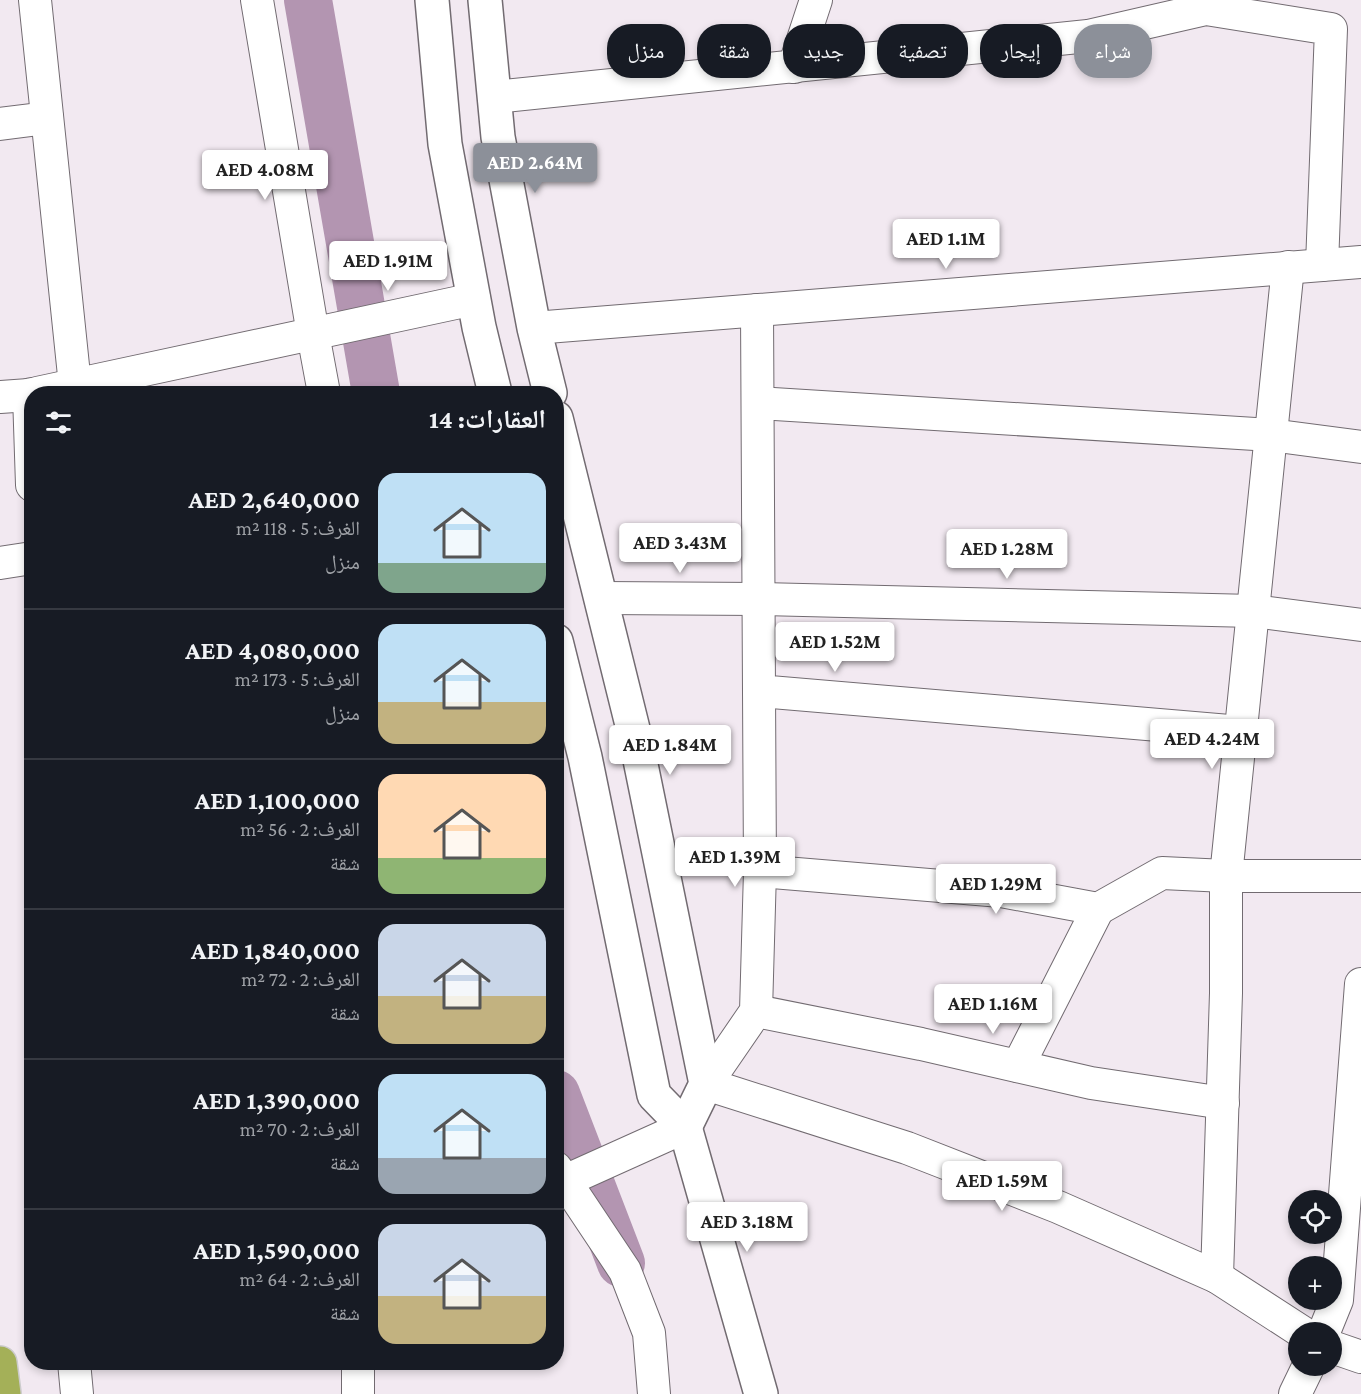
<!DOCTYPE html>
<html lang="ar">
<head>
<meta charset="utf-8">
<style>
  :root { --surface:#171b24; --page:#242831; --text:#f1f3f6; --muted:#9ea1a6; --line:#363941; --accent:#8c9099 }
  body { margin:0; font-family:"Crimson Pro","Noto Naskh Arabic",serif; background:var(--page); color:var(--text); direction:rtl; height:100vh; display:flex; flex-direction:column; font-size:22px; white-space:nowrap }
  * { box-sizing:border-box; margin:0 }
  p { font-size:20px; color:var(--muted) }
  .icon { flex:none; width:33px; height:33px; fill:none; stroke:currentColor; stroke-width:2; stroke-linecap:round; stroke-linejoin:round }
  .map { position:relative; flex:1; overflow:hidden; direction:ltr }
  .side { position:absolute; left:24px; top:386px; width:540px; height:984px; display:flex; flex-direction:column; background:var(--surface); border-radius:24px; box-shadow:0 3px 9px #0003; direction:rtl }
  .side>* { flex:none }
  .guide { position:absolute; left:582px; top:24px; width:570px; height:54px; direction:rtl; display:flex; gap:12px }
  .fabs { position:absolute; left:1288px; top:1190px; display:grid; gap:12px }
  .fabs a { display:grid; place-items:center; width:54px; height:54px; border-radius:50%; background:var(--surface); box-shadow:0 3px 9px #0003; font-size:30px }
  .price { position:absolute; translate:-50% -51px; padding:0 14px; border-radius:6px; background:#fff; color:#222; font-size:20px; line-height:39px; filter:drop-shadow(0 2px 3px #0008) }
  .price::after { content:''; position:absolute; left:50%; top:36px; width:18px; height:14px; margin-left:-9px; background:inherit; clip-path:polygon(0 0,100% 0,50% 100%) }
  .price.active { background:var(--accent); color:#fff }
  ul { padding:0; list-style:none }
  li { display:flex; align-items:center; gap:18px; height:150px; padding:0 18px }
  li+li { border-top:2px solid var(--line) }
  li span { display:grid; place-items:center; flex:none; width:168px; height:120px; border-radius:18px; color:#555 }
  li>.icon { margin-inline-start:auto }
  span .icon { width:72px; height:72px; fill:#fffc; stroke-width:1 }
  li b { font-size:26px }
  h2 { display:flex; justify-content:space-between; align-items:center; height:72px; padding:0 18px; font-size:26px }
  .pill { padding:0 21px; border-radius:24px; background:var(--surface); box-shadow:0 3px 9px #0003; font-size:21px; line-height:54px }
  .pill.active { background:var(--accent); color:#fff }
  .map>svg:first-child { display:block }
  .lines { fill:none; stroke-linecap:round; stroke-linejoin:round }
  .river { stroke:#b395b1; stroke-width:48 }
  .minor-casing { stroke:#726b71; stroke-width:34 }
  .tertiary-casing { stroke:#726b71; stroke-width:36 }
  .trunk-casing { stroke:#cccbcc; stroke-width:36 }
  .minor { stroke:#fff; stroke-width:32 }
  .tertiary { stroke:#fff; stroke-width:33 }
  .trunk { stroke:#a4b058; stroke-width:33 }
</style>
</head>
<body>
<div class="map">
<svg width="1361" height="1394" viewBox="0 0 1361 1394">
  <rect width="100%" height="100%" fill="#f2e9f1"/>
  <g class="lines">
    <!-- river -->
    <g class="river">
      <polyline points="308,0 376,393"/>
      <polyline points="556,1094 621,1263"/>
    </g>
    <!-- minor casing -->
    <g class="minor-casing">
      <g id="minor">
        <polyline points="35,0 75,385"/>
        <polyline points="257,0 313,334 324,393"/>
        <polyline points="794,67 816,0"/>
        <polyline points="494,97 1088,36 1206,9 1331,29 1322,265"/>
        <polyline points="0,124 47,118"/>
        <polyline points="757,310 759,691 1241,732"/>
        <polyline points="534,328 1361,262"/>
        <polyline points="37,393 474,299"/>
        <polyline points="32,394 29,395 32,485"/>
        <polyline points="0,397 29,395"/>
        <polyline points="758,403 1271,435 1361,447"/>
        <polyline points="0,563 32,558"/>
        <polyline points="601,598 759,599 1253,611 1361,625"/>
        <polyline points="759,691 760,871 756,1011 706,1084 907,1148 1058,1207 1217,1277 1302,1332"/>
        <polyline points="760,871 1001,891 1098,909 1162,873 1226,876 1361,876"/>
        <polyline points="756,1011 921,1044 1091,1083 1223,1103"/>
        <polyline points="1018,1066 1098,909"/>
        <polyline points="556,1168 565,1181 685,1127"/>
        <polyline points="556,1181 565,1181 625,1271 649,1333 654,1394"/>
        <polyline points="1217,1277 1226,993 1226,876 1288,267"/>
        <polyline points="1324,1332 1337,1300 1361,984"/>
        <polyline points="1332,1347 1361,1357"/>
        <polyline points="74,1362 77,1394"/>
        <polyline points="358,1394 358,1362"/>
        <polyline points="1295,1394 1309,1365"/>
      </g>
    </g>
    <!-- tertiary casing -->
    <g class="tertiary-casing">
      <g id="tertiary">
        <polyline points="432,0 445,144 479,327 495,393"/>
        <polyline points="485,0 498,137 534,328 550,393"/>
        <polyline points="556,418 637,745 706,1084 685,1127"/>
        <polyline points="556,641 585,757 654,1095 685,1127 761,1394"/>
      </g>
    </g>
    <!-- trunk casing -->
    <g class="trunk-casing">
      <polyline id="trunk" points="0,1363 4,1394"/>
    </g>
    <!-- minor -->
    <use href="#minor" class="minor"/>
    <!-- tertiary -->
    <use href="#tertiary" class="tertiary"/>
    <!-- trunk -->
    <use href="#trunk" class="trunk"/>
  </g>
</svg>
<div class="fabs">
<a><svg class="icon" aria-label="locate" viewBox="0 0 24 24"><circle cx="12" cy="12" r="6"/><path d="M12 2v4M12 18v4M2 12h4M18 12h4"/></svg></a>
<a>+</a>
<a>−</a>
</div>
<b class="price active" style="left:535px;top:194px">AED 2.64M</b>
<b class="price" style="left:265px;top:201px">AED 4.08M</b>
<b class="price" style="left:946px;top:270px">AED 1.1M</b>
<b class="price" style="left:388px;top:292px">AED 1.91M</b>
<b class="price" style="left:680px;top:574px">AED 3.43M</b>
<b class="price" style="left:1007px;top:580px">AED 1.28M</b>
<b class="price" style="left:835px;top:673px">AED 1.52M</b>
<b class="price" style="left:1212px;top:770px">AED 4.24M</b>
<b class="price" style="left:670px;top:776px">AED 1.84M</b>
<b class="price" style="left:735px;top:888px">AED 1.39M</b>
<b class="price" style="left:996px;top:915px">AED 1.29M</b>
<b class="price" style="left:993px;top:1035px">AED 1.16M</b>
<b class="price" style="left:1002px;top:1212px">AED 1.59M</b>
<b class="price" style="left:747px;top:1253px">AED 3.18M</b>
<div class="guide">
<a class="pill active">شراء</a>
<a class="pill">إيجار</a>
<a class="pill">تصفية</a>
<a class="pill">جديد</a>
<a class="pill">شقة</a>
<a class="pill">منزل</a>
</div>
<section class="side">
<h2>العقارات: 14<svg class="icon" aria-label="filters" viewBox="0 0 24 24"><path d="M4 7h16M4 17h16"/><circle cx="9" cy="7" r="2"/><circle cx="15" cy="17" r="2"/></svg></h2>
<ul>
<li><span style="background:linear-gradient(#bfe0f5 75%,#7fa58c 0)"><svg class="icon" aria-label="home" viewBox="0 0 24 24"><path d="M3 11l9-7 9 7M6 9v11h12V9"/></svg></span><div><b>AED 2,640,000</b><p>الغرف: 5 · 118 m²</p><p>منزل</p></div></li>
<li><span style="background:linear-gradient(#bfe0f5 65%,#c2b280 0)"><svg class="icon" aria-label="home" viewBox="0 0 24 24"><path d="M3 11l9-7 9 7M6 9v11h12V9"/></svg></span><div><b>AED 4,080,000</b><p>الغرف: 5 · 173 m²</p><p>منزل</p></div></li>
<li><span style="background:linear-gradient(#ffd9b3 70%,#8fb573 0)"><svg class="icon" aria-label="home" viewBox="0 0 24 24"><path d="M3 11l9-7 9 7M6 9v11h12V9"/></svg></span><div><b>AED 1,100,000</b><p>الغرف: 2 · 56 m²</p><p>شقة</p></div></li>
<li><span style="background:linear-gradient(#c9d6e8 60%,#c2b280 0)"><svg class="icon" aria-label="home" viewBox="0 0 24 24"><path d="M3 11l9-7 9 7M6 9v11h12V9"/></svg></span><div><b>AED 1,840,000</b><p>الغرف: 2 · 72 m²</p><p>شقة</p></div></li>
<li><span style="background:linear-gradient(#bfe0f5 70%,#9aa5b1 0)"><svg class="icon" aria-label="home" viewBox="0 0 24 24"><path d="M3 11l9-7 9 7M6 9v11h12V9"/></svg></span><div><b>AED 1,390,000</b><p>الغرف: 2 · 70 m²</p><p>شقة</p></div></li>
<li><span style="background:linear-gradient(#c9d6e8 60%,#c2b280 0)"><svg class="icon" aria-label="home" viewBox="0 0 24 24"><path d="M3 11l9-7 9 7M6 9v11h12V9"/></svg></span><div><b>AED 1,590,000</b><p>الغرف: 2 · 64 m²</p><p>شقة</p></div></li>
</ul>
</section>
</div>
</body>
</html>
